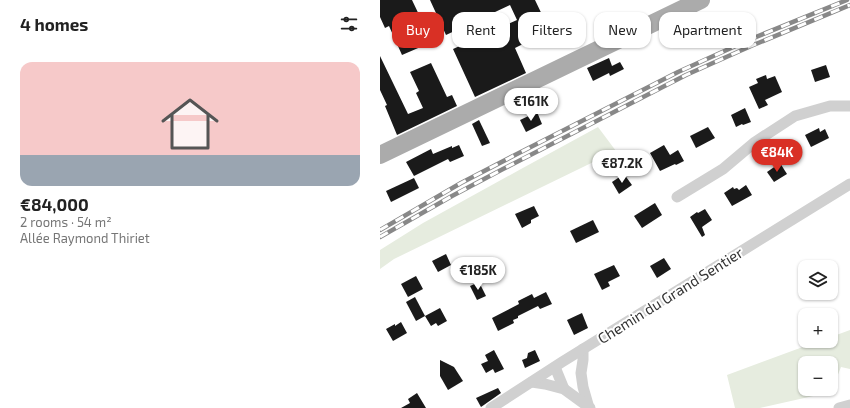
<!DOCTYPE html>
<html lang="en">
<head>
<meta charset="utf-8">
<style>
  :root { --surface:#fff; --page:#f2f2f2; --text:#222; --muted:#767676; --accent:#d93025 }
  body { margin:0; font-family:"Exo 2",sans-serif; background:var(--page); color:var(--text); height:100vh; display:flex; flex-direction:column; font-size:15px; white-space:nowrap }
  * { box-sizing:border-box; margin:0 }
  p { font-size:13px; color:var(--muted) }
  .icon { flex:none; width:22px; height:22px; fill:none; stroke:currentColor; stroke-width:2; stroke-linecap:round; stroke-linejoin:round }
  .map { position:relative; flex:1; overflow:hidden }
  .sheet { display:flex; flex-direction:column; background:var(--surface); width:380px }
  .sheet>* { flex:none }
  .guide { position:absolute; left:12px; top:12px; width:380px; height:36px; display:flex; gap:8px }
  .buttons { position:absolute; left:418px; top:260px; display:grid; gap:8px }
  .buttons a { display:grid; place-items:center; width:40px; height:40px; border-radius:8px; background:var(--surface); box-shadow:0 1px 3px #0004; font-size:20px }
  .price { position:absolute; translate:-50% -34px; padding:0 9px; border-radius:14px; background:#fff; color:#222; font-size:13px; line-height:26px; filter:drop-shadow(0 1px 2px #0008) }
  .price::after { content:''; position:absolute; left:50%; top:24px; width:12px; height:9px; margin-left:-6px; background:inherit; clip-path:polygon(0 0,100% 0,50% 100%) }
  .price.selected { background:var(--accent); color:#fff }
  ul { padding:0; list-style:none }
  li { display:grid; align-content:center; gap:8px; height:212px; padding:0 20px }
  li span { display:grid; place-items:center; height:124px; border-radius:12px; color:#555 }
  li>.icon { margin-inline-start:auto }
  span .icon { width:72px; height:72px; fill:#fffc; stroke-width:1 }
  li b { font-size:17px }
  h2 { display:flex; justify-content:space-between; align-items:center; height:48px; padding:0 20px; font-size:17px }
  .tag { padding:0 14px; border-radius:12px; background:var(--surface); box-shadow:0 1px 3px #0004; font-size:14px; line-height:36px }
  .tag.selected { background:var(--accent); color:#fff }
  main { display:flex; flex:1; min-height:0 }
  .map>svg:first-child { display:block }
  .green { fill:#e6ecdf; fill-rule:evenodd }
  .building { fill:#1a1a1a }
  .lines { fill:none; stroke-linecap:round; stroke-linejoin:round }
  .street { stroke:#d0d0d0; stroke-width:11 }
  .primary { stroke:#ababab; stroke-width:18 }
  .rail-casing { stroke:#888; stroke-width:4.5 }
  .rail { stroke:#fff; stroke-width:3; stroke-dasharray:9; stroke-linecap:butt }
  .labels { text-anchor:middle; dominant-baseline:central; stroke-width:4; stroke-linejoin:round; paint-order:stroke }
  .street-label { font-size:15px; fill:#333; stroke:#fff }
</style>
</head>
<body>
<main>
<section class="sheet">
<h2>4 homes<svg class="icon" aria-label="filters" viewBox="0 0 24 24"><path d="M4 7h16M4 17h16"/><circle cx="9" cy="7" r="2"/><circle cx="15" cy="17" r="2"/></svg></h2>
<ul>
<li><span style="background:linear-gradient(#f6c9c9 75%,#9aa5b1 0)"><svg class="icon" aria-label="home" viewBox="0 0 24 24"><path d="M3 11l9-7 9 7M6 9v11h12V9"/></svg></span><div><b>€84,000</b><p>2 rooms · 54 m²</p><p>Allée Raymond Thiriet</p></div></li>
</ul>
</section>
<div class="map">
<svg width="470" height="408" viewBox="0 0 470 408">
  <rect width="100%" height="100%" fill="#fff"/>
  <!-- green -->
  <g class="green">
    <polygon points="218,127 236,151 14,259 0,269 0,250 43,223 141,169"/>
    <path d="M470 330V369L461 367 451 392 380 408H355L347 375 439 341H451V337ZM425 363H451V389H425Z"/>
  </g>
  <!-- building -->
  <g class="building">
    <polygon points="0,0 32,0 52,42 22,55 9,26 5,28 0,17"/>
    <polygon points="50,0 155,0 167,25 143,36 143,44 135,48 146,73 95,97 73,49 137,20 130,5 66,35"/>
    <polygon points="314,17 318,27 292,39 288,30"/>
    <polygon points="0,56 28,114 43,108 36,93 39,91 30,72 51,63 67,97 72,95 77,106 17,135 5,106 7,105 0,90"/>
    <polygon points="229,58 232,66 240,62 244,69 230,76 229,73 213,81 207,68"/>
    <polygon points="446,65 450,77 435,82 431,70"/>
    <polygon points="386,75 387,79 395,76 402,92 385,100 388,105 379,109 369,87 378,83 376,79"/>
    <polygon points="365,108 371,122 363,125 362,124 356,127 351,115"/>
    <polygon points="157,112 162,124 146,132 140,120"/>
    <polygon points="99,120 110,143 102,146 92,124"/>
    <polygon points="328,127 335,138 316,148 310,136"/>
    <polygon points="439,128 440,132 445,129 449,138 431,147 425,135"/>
    <polygon points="79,145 84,156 70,162 68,159 34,176 26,162 51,149 53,154 72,146 72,148"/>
    <polygon points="284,145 290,155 298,150 304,161 296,165 295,164 280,171 270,153"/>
    <polygon points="400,163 407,174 394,182 387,172"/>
    <polygon points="244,174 252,185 239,194 232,182"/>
    <polygon points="34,178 39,188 11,202 6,191"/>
    <polygon points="366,185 372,195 352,206 344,193 353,187 354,189 357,188 359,190"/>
    <polygon points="275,203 282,215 262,228 254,216"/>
    <polygon points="154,206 159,216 151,220 151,223 142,228 135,214"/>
    <polygon points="325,209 332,220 322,227 325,235 322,237 310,217 317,212 318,213"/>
    <polygon points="213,220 219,232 196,243 190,231"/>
    <polygon points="66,254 71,265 58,272 52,261"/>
    <polygon points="284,258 291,269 277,278 270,266"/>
    <polygon points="234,265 240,276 228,282 230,286 222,290 214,274"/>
    <polygon points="36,276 43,289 28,297 21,284"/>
    <polygon points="99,282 106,296 97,300 90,286"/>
    <polygon points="166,292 172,304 160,309 158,306 138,316 138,318 133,320 134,323 118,331 112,318 139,304 138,301 152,294 154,298"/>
    <polygon points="35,297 45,316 36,321 26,302"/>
    <polygon points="60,308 67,321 58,326 56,323 51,326 45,316"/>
    <polygon points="202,313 208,328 194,335 187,320"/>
    <polygon points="21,322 27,333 13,341 6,329 15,324 15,326"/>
    <polygon points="114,350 124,369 115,373 113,369 106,373 101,364 108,361 105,355"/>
    <polygon points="155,350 160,361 145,368 142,360 147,358 148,353"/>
    <polygon points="60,360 74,367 83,381 68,390 60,376"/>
    <polygon points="118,388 121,393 101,407 96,398"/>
    <polygon points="37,393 46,408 21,408 30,403 28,399"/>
  </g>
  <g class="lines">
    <!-- street -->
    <g class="street">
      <polyline points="297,197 343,169 375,142 415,116 450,106 470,106"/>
      <polyline points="203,349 203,360 201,373 203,387 209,408"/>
      <polyline points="175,367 184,389"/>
      <polyline points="152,382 165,384 184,389 210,408"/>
      <polyline points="111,408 182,362 470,184"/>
      <polyline points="459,408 470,405"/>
    </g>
    <!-- primary -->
    <polyline class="primary" points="0,155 321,0"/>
    <!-- rail casing -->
    <g class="rail-casing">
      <g id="rail">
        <polyline points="0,230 81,183 135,155 298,72 371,39 467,0"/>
        <polyline points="0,237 72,196 123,169 306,75 371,46 470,5"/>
      </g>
    </g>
    <!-- rail -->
    <use href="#rail" class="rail"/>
  </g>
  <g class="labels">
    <!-- street labels -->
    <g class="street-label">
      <text transform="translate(290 295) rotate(-32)">Chemin du Grand Sentier</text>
    </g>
  </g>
</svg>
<div class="buttons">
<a><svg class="icon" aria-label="layers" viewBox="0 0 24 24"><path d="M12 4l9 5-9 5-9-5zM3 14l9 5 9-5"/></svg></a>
<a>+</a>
<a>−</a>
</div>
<b class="price" style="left:151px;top:122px">€161K</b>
<b class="price selected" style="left:397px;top:173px">€84K</b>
<b class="price" style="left:242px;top:184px">€87.2K</b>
<b class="price" style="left:98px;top:291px">€185K</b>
<div class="guide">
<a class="tag selected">Buy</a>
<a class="tag">Rent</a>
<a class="tag">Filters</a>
<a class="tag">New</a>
<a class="tag">Apartment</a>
</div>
</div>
</main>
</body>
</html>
